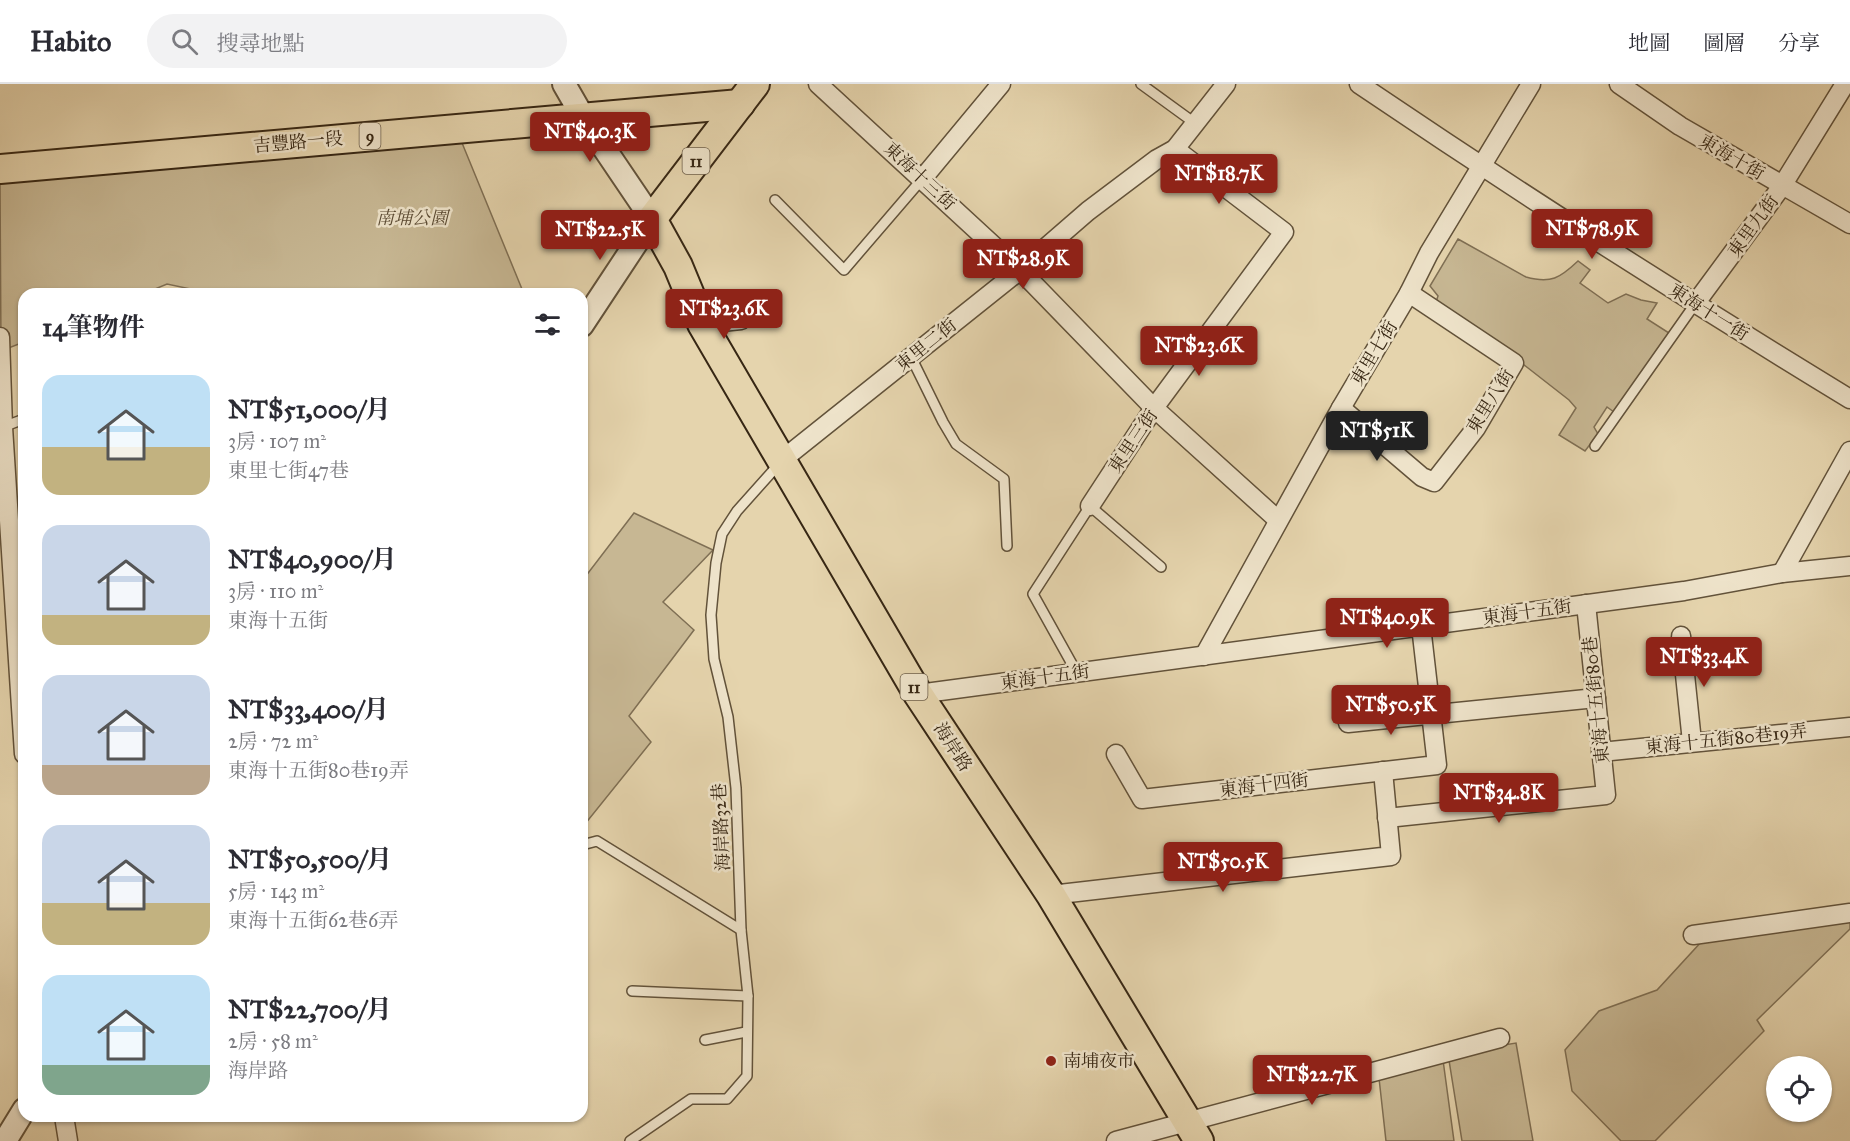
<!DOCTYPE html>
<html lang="zh-TW">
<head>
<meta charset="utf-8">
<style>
  :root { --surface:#fff; --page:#f2f2f3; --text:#2b2b33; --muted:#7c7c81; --line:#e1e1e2; --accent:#8f2418 }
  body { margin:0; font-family:"IM FELL Great Primer","Noto Serif TC",serif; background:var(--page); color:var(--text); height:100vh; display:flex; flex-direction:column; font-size:22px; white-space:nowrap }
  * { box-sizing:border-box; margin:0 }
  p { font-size:20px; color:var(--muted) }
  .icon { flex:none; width:33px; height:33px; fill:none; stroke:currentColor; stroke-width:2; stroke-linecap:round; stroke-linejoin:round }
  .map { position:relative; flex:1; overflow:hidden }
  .sheet { position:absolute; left:18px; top:204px; width:570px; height:834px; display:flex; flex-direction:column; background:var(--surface); border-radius:18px; box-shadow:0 2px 4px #0004 }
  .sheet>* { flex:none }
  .fabs { position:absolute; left:1766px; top:972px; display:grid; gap:12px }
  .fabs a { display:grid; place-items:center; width:66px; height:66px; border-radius:50%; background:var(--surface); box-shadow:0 2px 4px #0004; font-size:30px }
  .price { position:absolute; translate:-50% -51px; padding:0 14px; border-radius:6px; background:var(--accent); color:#fff; font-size:20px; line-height:39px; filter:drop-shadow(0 2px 3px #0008) }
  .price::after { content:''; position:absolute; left:50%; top:36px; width:18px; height:14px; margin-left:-9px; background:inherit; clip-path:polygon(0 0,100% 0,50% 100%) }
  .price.selected { background:#222; color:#fff }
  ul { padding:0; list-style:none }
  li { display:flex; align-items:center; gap:18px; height:150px; padding:0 24px }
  li span { display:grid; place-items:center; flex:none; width:168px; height:120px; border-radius:18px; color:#555 }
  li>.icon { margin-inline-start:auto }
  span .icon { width:72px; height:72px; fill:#fffc; stroke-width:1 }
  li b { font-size:26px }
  h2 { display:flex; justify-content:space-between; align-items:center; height:72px; padding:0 24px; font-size:26px }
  header { display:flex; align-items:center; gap:36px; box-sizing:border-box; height:84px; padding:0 30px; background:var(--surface); border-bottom:2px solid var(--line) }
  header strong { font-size:28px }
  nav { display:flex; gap:33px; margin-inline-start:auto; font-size:21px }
  .search { width:420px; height:54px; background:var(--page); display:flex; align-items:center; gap:15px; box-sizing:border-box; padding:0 21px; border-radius:33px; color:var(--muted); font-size:22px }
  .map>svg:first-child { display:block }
  .green { fill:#c7b793; stroke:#7f6f54; stroke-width:1.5 }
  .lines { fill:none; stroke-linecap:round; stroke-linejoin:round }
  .service-casing { stroke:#62523a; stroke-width:12 }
  .minor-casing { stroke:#62523a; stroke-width:21 }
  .tertiary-casing { stroke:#62523a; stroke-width:26 }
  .primary-casing { stroke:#372714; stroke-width:32 }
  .service { stroke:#eee3ca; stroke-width:9 }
  .minor { stroke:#eee3ca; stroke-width:18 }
  .tertiary { stroke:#eee3ca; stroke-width:22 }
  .primary { stroke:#e5d4ad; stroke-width:28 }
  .poi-dot { fill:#8f2418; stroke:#eee3ca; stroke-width:2 }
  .labels { text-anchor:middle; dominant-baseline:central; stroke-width:5; stroke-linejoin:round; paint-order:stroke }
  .shield { fill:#eee3ca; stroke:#6e5f4b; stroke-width:1.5 }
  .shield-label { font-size:16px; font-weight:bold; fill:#372714 }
  .street-label { font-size:18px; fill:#372714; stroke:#eee3ca }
  .park-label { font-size:18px; font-style:italic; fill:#5b4b34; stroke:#eee3ca }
  .poi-label { font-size:18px; fill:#372714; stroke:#eee3ca; text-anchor:start }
</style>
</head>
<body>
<header>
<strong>Habito</strong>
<div class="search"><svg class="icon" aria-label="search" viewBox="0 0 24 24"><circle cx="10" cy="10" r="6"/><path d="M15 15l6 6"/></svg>搜尋地點</div>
<nav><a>地圖</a><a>圖層</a><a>分享</a></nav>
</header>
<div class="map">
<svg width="1850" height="1057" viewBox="0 0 1850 1057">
  <rect width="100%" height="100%" fill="#e5d4ad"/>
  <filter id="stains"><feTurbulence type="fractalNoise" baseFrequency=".00333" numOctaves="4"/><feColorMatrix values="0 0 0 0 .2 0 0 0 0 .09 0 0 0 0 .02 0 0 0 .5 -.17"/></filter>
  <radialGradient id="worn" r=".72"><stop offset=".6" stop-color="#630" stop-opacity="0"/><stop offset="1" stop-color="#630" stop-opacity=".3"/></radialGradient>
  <!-- green -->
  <g class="green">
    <polygon points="460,54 524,210 214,210 167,200 143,210 24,210 24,258 1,267 0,99"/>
    <path d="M1458 155 1526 193C1551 200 1560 194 1578 177L1590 186 1580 199 1608 219 1626 210 1641 216 1657 219 1647 235 1669 249 1614 328 1607 323 1594 343 1598 350 1585 367 1559 351 1576 324 1569 316 1510 270 1435 221 1438 212 1430 202Z"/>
    <polygon points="634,429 713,466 663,518 694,546 629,632 651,658 585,740 582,738 582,497"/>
    <polygon points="1850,837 1850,845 1757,936 1764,947 1655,1057 1621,1057 1572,1007 1565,966 1599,927 1657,906 1703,856"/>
    <polygon points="1516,959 1533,1057 1462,1057 1448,970"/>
    <polygon points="1443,976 1454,1057 1386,1057 1379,994"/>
  </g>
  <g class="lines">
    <!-- service casing -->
    <g class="service-casing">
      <g id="service">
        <polyline points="1141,0 1196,40"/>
        <polyline points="775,116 844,186 923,94"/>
        <polyline points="911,273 943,338 956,360 1004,395 1007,462"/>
        <polyline points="3,343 24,335"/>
        <polyline points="1595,362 1695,220"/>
        <polyline points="1077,589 1033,510 1090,422 1161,483"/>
        <polyline points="582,761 597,757 741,846"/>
        <polyline points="632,907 748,912"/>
        <polyline points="705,956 746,948"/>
        <polyline points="630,1057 691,1015 727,1015 747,992 748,912 741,846 736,704 728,633 714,575 711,531 716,479 722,450 737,427 779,380"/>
      </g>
    </g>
    <!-- minor casing -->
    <g class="minor-casing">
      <g id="minor">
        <polyline points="818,0 1020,186 1154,324 1278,436"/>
        <path d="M1359 0C1520 109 1684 214 1850 315"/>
        <polyline points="1619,0 1680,42 1850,140"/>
        <polyline points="923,94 1001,0"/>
        <polyline points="1695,220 1782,102 1845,0"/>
        <polyline points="702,240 741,236"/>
        <polyline points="0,253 3,343 24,670"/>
        <polyline points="1341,324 1422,393 1434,398 1476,344 1514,279 1409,209"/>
        <polyline points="782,376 1020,186 1088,127 1157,75 1175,65 1226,0"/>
        <polyline points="1090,422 1154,324 1284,148 1175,65"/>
        <polyline points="1782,489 1850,367"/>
        <polyline points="1681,552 1692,658"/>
        <polyline points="1204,572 1341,324 1409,209 1429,169 1531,0"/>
        <polyline points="918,610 1684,507 1782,489 1850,482"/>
        <polyline points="1348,639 1596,614"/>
        <polyline points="1601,668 1850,643"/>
        <polyline points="1116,670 1142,715 1437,681 1421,542"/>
        <polyline points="1387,734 1606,711 1586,520"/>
        <polyline points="1051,811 1391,772 1383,687"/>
        <polyline points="1693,851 1850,829"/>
        <polyline points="64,1032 68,1057"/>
        <polyline points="1116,1057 1500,954"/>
      </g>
    </g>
    <!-- tertiary casing -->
    <g class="tertiary-casing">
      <g id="tertiary">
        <polyline points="564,0 583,33 652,135 582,241"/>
        <polyline points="5,1057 24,1026"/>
      </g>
    </g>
    <!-- primary casing -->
    <g class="primary-casing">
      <g id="primary">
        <polyline points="755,0 652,135 678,182 702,240 918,610 1051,811 1199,1057"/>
        <polyline points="0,85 740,20"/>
      </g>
    </g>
    <!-- service -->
    <use href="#service" class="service"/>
    <!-- minor -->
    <use href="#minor" class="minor"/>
    <!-- tertiary -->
    <use href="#tertiary" class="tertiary"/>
    <!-- primary -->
    <use href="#primary" class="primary"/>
  </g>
  <!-- markers -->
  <circle class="poi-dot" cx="1051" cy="977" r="6"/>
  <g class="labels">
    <!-- shield labels -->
    <g class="shield">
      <rect x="359.5" y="39" width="21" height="26" rx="4.5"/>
      <rect x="682.5" y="64" width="27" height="26" rx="4.5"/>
      <rect x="900.5" y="590" width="27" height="26" rx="4.5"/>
    </g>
    <g class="shield-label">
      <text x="370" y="52">9</text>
      <text x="696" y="77">11</text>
      <text x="914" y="603">11</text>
    </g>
    <!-- street labels -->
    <g class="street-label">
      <text transform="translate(298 58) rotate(-5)">吉豐路一段</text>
      <text transform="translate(1732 73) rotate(30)">東海十街</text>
      <text transform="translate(920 92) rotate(43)">東海十三街</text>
      <text transform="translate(1753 142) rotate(-54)">東里九街</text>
      <text transform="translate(1709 228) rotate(32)">東海十一街</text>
      <text transform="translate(926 261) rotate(-39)">東里二街</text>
      <text transform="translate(1374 269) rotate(-59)">東里七街</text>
      <text transform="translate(1490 317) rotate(-58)">東里八街</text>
      <text transform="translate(1133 357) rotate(-56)">東里三街</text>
      <text transform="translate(1527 528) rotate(-8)">東海十五街</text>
      <text transform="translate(1045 593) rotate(-8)">東海十五街</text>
      <text transform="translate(1596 616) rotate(-96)">東海十五街80巷</text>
      <text transform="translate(1726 655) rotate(-6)">東海十五街80巷19弄</text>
      <text transform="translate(953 663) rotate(57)">海岸路</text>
      <text transform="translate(1264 701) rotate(-7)">東海十四街</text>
      <text transform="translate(721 743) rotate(-93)">海岸路32巷</text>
    </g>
    <!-- park labels -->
    <g class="park-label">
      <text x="412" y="134">南埔公園</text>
    </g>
    <!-- poi labels -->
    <g class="poi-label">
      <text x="1063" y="977">南埔夜市</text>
    </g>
  </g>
  <rect width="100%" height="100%" filter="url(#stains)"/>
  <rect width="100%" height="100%" fill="url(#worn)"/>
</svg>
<div class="fabs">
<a><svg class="icon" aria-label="locate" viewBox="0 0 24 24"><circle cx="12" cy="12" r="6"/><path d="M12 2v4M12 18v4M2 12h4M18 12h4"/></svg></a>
</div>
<b class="price" style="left:590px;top:79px">NT$40.3K</b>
<b class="price" style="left:1219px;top:121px">NT$18.7K</b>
<b class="price" style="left:1592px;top:176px">NT$78.9K</b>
<b class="price" style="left:600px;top:177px">NT$22.5K</b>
<b class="price" style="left:1023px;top:206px">NT$28.9K</b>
<b class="price" style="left:724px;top:256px">NT$23.6K</b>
<b class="price" style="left:1199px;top:293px">NT$23.6K</b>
<b class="price selected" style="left:1377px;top:378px">NT$51K</b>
<b class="price" style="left:1387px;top:565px">NT$40.9K</b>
<b class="price" style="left:1704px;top:604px">NT$33.4K</b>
<b class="price" style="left:1391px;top:652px">NT$50.5K</b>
<b class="price" style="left:1499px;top:740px">NT$34.8K</b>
<b class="price" style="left:1223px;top:809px">NT$50.5K</b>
<b class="price" style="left:1312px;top:1022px">NT$22.7K</b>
<section class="sheet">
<h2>14筆物件<svg class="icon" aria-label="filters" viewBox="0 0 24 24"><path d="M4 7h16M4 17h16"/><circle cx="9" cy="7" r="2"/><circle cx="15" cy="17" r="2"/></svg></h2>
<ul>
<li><span style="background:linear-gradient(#bfe0f5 60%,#c2b280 0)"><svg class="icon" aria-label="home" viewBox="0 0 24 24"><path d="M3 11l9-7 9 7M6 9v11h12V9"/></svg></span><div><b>NT$51,000/月</b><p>3房 · 107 m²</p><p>東里七街47巷</p></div></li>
<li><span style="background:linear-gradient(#c9d6e8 75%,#c2b280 0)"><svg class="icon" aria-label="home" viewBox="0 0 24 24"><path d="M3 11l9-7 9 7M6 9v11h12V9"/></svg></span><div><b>NT$40,900/月</b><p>3房 · 110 m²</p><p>東海十五街</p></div></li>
<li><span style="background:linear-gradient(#c9d6e8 75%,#b9a48a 0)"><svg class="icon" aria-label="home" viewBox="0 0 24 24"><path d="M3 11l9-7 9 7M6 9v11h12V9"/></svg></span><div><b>NT$33,400/月</b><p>2房 · 72 m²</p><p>東海十五街80巷19弄</p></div></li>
<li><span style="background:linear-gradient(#c9d6e8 65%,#c2b280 0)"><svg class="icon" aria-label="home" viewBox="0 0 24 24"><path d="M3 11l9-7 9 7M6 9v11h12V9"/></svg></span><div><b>NT$50,500/月</b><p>5房 · 143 m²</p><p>東海十五街62巷6弄</p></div></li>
<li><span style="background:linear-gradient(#bfe0f5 75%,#7fa58c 0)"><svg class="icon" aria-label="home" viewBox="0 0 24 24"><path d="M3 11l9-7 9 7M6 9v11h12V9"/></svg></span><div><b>NT$22,700/月</b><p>2房 · 58 m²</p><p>海岸路</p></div></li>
</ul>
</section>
</div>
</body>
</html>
